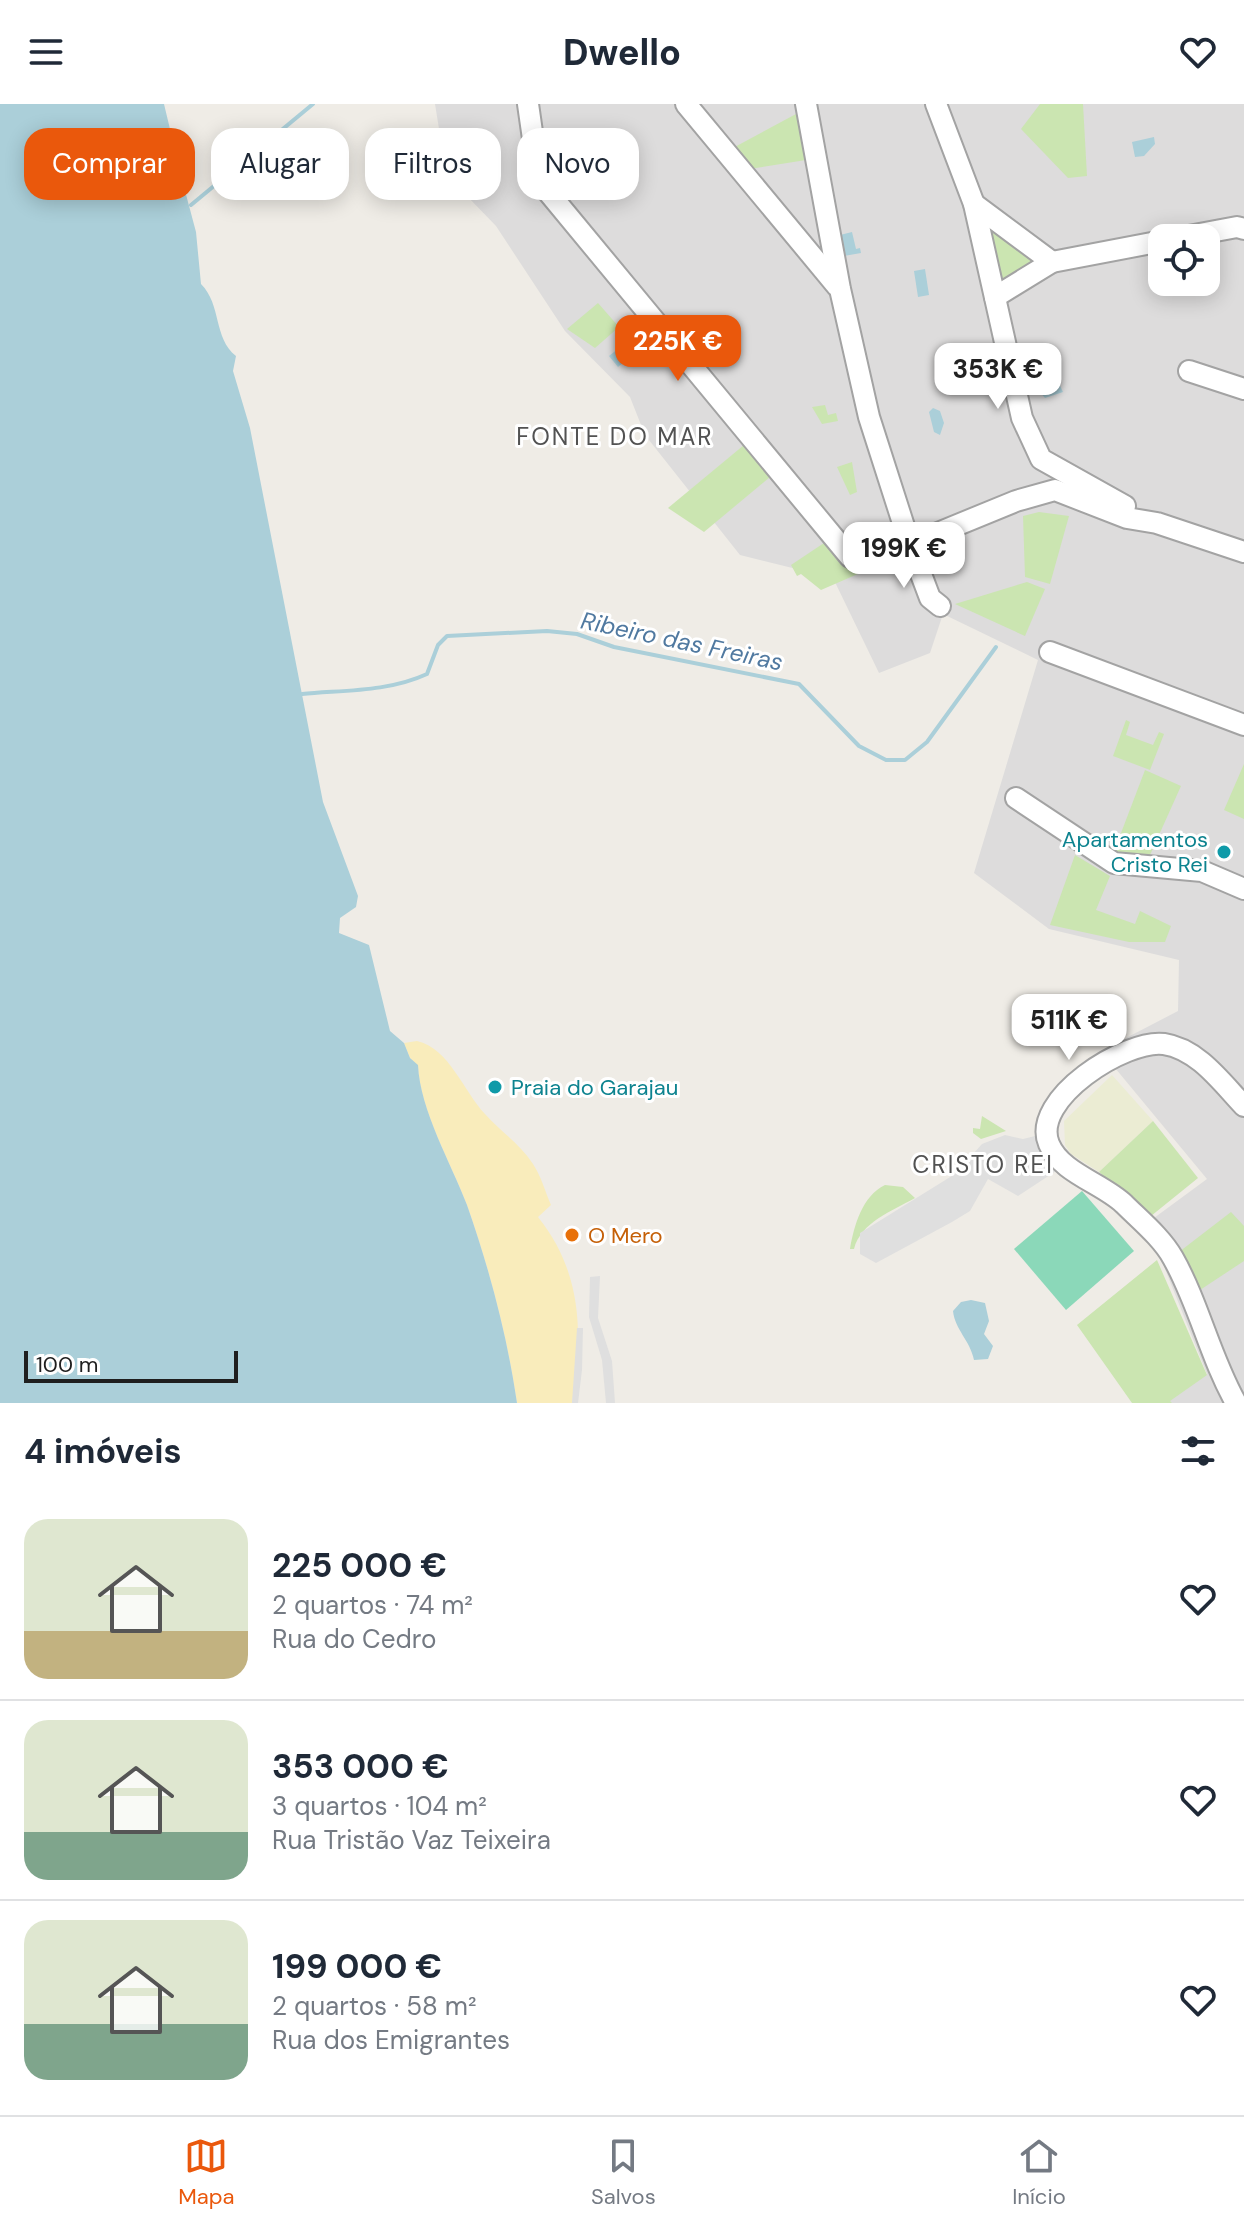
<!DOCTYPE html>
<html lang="pt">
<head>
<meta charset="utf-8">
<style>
  :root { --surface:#fff; --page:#f2f2f3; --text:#1f2937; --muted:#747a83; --line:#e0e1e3; --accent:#ea580c }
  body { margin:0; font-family:"DM Sans",sans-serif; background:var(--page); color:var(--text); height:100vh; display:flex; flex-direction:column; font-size:30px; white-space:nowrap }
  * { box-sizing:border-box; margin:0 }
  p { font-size:26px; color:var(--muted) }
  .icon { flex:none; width:44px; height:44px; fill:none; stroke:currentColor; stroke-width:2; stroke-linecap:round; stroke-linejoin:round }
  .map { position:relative; height:1299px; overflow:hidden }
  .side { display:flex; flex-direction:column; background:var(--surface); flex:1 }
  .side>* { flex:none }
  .top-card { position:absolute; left:24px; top:24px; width:800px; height:72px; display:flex; gap:16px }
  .buttons { position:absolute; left:1148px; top:120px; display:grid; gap:16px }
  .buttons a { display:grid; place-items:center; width:72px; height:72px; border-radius:16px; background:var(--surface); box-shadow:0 4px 20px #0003; font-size:40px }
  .scale { position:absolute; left:24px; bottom:20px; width:214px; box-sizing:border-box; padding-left:8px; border:4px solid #1f1f1f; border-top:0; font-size:22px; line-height:28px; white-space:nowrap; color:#1f1f1f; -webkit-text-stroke:6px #fff; paint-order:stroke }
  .price { position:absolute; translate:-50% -68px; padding:0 18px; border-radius:16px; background:#fff; color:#222; font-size:26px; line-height:52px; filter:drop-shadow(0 2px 4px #0008) }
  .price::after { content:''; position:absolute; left:50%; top:48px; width:24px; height:18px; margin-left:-12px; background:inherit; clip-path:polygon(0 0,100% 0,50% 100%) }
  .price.current { background:var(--accent); color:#fff }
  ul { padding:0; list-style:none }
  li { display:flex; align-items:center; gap:24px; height:200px; padding:0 24px }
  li+li { border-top:2px solid var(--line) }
  li span { display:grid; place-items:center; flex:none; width:224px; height:160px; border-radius:24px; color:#555 }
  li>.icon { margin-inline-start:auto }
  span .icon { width:96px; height:96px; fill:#fffc; stroke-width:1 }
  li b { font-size:34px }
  h2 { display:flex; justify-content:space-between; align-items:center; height:96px; padding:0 24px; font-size:34px }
  .tag { padding:0 28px; border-radius:24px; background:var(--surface); box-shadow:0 4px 20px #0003; font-size:28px; line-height:72px }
  .tag.current { background:var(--accent); color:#fff }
  header { display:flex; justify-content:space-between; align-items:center; height:104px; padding:0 24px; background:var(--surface); font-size:36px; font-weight:800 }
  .tab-bar { display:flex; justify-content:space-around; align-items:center; height:112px; border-top:2px solid var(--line); background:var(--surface); font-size:22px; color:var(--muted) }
  .tab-bar a { display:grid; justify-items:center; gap:4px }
  .tab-bar .current { color:var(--accent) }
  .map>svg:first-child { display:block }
  .residential { fill:#dddcdc; fill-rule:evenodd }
  .farmland { fill:#ebecd3 }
  .grass { fill:#cbe5b1 }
  .sand { fill:#f9ecbb }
  .pitch { fill:#8bd8b9 }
  .parking { fill:#dfdfdf }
  .water { fill:#abcfd9 }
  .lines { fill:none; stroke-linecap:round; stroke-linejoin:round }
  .stream { stroke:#abcfd9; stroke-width:4 }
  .minor-casing { stroke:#a3a3a3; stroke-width:24 }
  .minor { stroke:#fff; stroke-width:20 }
  .culture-dot { fill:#0f9aa8; stroke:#fff; stroke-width:3 }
  .food-dot { fill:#e8710a; stroke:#fff; stroke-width:3 }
  .labels { text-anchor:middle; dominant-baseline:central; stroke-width:6; stroke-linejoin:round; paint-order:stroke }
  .culture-label { font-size:22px; fill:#0d838f; stroke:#fff; text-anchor:end }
  .food-label { font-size:22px; fill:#c56008; stroke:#fff; text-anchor:start }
  .neighbourhood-label { font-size:24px; letter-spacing:2px; fill:#525252; stroke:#fff }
  .water-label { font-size:24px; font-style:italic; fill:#5079a0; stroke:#fff }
</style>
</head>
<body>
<header><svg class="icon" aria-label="menu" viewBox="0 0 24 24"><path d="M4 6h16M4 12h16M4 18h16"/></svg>Dwello<svg class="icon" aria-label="heart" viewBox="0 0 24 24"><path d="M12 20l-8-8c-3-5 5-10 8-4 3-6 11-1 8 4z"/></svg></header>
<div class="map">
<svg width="1244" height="1299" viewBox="0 0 1244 1299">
  <rect width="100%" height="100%" fill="#efece6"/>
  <!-- residential -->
  <path class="residential" d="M435 0H1244V1299H1166L1207 1270 1159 1150 1154 1114 1207 1075 1101 947 1178 907 1179 856 1049 825 974 769 1038 556 943 510 930 549 879 569 833 474 740 451 645 331 630 293 565 227 496 122 436 60 440 31ZM1162 134H1206V178H1162Z"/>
  <!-- farmland -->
  <polygon class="farmland" points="1112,971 1153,1017 1099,1068 1071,1050 1065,1041 1064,1017"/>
  <!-- grass -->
  <g class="grass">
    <polygon points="1040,0 1083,0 1087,72 1068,74 1021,25"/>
    <polygon points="796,10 806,56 743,66 731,45"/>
    <polygon points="994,122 1035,158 1013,170 1015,173 1000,178 986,125"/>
    <polygon points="598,199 619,223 595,244 567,225"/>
    <polygon points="825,301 828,311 836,309 838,317 822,320 812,303"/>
    <polygon points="744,341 770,373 704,428 668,404"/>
    <polygon points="852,358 857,388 850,391 837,363"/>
    <polygon points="1039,408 1069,412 1050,480 1025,473 1023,412"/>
    <polygon points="827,437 874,463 821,486 801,470 797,472 791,461"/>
    <polygon points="1027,478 1045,485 1025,532 955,500"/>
    <polygon points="1126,616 1130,618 1126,631 1153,641 1159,628 1164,630 1150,666 1113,652"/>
    <polygon points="1244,660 1244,715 1224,706"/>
    <polygon points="1145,666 1181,682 1150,751 1113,750"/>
    <polygon points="1075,751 1110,772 1096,806 1135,820 1140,807 1171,822 1165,838 1129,838 1050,821"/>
    <polygon points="982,1012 1006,1027 981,1035 973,1029 973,1024 980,1025"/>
    <polygon points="1153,1017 1198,1074 1151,1112 1099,1068"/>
    <path d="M885 1081 903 1083 915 1094C892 1107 861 1118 854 1145H850C854 1122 862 1092 885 1081Z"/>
    <polygon points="1231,1108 1244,1122 1244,1157 1197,1188 1179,1148"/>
    <polygon points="1157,1156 1207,1271 1170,1297 1172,1299 1132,1299 1077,1221"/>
  </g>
  <!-- sand -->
  <path class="sand" d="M417 937C449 944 464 988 485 1010 500 1027 520 1040 533 1060 541 1072 545 1087 551 1101L538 1113C583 1169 583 1231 572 1299H517C507 1231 490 1167 467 1101 451 1059 420 1006 418 962L410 954 404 939Z"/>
  <!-- pitch -->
  <polygon class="pitch" points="1082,1087 1134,1147 1066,1206 1014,1145"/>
  <!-- parking -->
  <g class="parking">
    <polygon points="1005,1031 1023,1035 1035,1032 1042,1052 1056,1067 1018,1092 988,1075 970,1107 952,1118 876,1159 860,1150 860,1129 955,1070 982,1040"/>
    <polygon points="600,1172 598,1214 612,1257 615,1299 606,1299 602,1256 589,1213 590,1173"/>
    <polygon points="577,1224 583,1224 582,1266 578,1299 572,1299"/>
  </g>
  <!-- water -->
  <g class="water">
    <path d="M0 0H164L175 46 187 65 184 83 196 128 201 180C222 201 213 234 236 252L233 267 250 324 323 698 358 792 356 803 340 814 339 829 369 841 390 927 404 939 410 954 418 961C420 1006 451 1059 467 1101 490 1167 507 1231 517 1299H0Z"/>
    <polygon points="1154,33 1155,40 1144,52 1135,53 1132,38"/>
    <polygon points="852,128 856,145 860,144 861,149 844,152 840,131"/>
    <polygon points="925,165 929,191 918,193 914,167"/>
    <polygon points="629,236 637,247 618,263 609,252"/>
    <polygon points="1055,271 1063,288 1045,294 1038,286 1040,279"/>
    <polygon points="933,304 940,307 944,319 940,331 934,328 929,308"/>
    <path d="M971 1196 985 1199 989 1217 984 1230 993 1242 988 1255 974 1256C970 1236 955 1226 953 1207L961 1198Z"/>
  </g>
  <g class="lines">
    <!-- stream -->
    <g class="stream">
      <polyline points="191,101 313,0"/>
      <path d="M302 590C344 586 388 588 427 570L438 541 447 532 547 527 577 530 614 543 799 580 859 642 886 656H905L927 638 996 543"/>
    </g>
    <!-- minor casing -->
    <g class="minor-casing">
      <g id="minor">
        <polyline points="528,0 539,77 850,453 860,456 877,454 1016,397 1055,386 1127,414 1157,419 1244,448"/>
        <polyline points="686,0 837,182"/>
        <polyline points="806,0 840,185 869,313 910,441 930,494 940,502"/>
        <polyline points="936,0 974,100 1022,314 1041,355 1125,402"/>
        <polyline points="974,100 1052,158"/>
        <polyline points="1178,134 1237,123 1244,125"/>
        <polyline points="995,193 1052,158 1162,137"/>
        <polyline points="1189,267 1244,285"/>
        <polyline points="1050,548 1244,621"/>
        <polyline points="1016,694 1114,759 1202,767 1244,785"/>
        <path d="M1236 1299C1210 1253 1199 1200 1173 1154 1162 1134 1140 1116 1124 1100 1102 1079 1061 1069 1049 1040 1030 995 1126 935 1164 940 1198 945 1222 979 1244 1002"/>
      </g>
    </g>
    <!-- minor -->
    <use href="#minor" class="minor"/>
  </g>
  <!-- markers -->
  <g class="culture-dot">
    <circle cx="1224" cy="748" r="8"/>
    <circle cx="495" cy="983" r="8"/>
  </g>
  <circle class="food-dot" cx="572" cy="1131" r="8"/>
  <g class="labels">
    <!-- culture labels -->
    <g class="culture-label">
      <text x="1208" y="735">Apartamentos<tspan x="1208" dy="25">Cristo Rei</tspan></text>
      <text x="511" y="983" text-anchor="start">Praia do Garajau</text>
    </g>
    <!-- food labels -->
    <g class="food-label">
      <text x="588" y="1131">O Mero</text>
    </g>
    <!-- neighbourhood labels -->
    <g class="neighbourhood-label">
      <text x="615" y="332">FONTE DO MAR</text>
      <text x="983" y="1060">CRISTO REI</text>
    </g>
    <!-- water labels -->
    <g class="water-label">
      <text transform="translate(682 537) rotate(12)">Ribeiro das Freiras</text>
    </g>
  </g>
</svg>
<div class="buttons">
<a><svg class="icon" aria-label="locate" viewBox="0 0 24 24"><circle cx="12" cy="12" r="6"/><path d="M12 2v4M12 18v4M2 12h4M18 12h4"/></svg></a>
</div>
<div class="scale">100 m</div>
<b class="price current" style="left:678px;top:279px">225K €</b>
<b class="price" style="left:998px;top:307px">353K €</b>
<b class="price" style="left:904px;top:486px">199K €</b>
<b class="price" style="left:1069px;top:958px">511K €</b>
<div class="top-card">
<a class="tag current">Comprar</a>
<a class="tag">Alugar</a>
<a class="tag">Filtros</a>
<a class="tag">Novo</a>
</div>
</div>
<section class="side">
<h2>4 imóveis<svg class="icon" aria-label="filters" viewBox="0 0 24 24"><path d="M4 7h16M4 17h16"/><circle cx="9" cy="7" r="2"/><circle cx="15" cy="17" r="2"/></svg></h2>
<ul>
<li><span style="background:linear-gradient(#dfe7d0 70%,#c2b280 0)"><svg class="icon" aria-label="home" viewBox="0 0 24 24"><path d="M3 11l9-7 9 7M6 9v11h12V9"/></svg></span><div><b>225 000 €</b><p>2 quartos · 74 m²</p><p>Rua do Cedro</p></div><svg class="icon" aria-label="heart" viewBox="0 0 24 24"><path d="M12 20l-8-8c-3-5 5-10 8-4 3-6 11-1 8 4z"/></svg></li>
<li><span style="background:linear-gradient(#dfe7d0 70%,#7fa58c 0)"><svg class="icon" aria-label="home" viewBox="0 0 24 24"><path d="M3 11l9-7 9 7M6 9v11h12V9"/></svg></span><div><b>353 000 €</b><p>3 quartos · 104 m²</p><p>Rua Tristão Vaz Teixeira</p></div><svg class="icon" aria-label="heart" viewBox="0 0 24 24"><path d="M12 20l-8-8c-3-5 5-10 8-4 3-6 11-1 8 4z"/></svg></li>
<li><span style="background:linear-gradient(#dfe7d0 65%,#7fa58c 0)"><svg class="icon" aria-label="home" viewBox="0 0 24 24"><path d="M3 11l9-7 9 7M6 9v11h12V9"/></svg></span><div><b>199 000 €</b><p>2 quartos · 58 m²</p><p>Rua dos Emigrantes</p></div><svg class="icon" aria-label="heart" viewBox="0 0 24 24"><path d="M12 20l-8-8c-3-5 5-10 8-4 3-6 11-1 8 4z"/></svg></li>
</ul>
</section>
<nav class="tab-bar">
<a class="current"><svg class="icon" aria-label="map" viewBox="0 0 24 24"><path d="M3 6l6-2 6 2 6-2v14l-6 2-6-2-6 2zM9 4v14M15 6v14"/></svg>Mapa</a>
<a><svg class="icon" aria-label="saved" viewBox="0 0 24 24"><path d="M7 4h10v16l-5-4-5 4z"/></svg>Salvos</a>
<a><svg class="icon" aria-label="home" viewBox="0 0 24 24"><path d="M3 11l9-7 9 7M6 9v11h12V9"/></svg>Início</a>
</nav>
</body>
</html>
